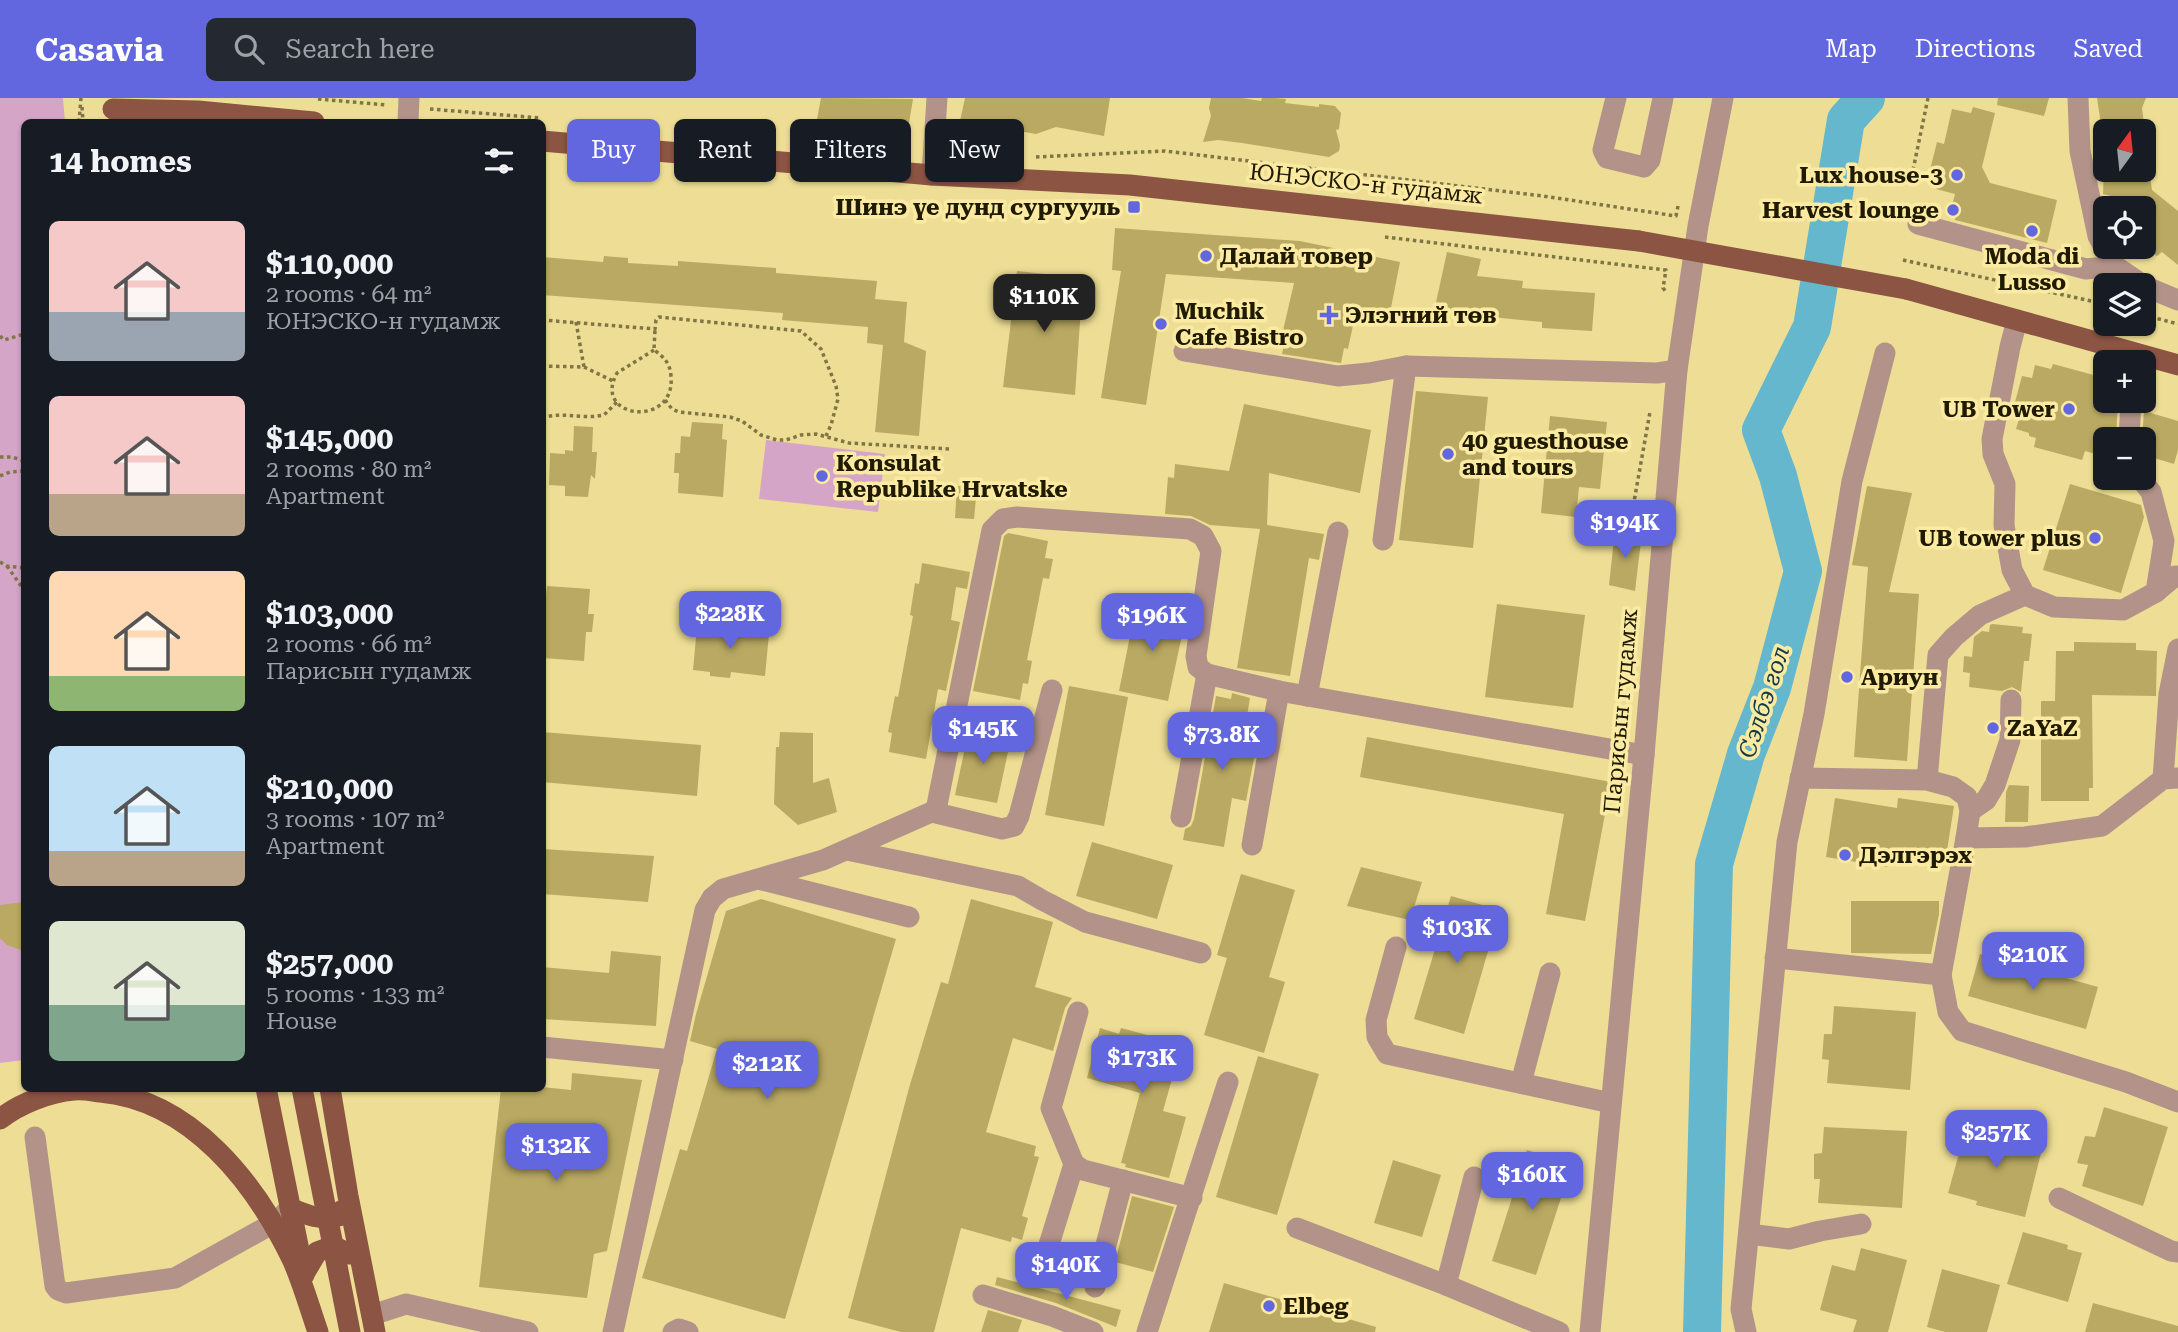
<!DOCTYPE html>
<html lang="en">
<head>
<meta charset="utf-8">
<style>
  :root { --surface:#171b24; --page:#242831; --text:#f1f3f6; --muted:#9ea1a6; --accent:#6267e0 }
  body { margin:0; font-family:"Roboto Serif",serif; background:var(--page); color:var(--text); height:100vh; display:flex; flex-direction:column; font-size:26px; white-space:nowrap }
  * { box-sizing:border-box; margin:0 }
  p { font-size:23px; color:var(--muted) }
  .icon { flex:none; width:38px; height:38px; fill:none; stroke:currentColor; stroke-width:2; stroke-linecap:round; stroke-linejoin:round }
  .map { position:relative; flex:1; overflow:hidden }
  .panel { position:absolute; left:21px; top:21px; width:525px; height:973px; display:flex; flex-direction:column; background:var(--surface); border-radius:10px; box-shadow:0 2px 5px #0004 }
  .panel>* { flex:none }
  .banner { position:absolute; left:567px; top:21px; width:665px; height:63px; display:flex; gap:14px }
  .needle { width:46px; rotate:15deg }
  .tools { position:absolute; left:2093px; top:21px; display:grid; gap:14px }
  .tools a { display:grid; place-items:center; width:63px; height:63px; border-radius:10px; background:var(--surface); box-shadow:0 2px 5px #0004; font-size:35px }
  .price { position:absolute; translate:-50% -60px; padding:0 16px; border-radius:14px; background:var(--accent); color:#fff; font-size:23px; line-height:46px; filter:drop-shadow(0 2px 4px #0008) }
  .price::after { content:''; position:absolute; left:50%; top:42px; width:21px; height:16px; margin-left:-10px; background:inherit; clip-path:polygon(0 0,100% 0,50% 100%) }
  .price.selected { background:#222; color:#fff }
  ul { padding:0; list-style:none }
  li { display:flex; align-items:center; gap:21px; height:175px; padding:0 28px }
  li span { display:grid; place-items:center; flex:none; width:196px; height:140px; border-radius:10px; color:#555 }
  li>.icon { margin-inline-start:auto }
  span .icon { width:84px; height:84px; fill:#fffc; stroke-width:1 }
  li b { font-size:30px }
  h2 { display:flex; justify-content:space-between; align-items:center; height:84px; padding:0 28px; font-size:30px }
  .tag { padding:0 24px; border-radius:10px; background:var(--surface); box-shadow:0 2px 5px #0004; font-size:24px; line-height:63px }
  .tag.selected { background:var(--accent); color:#fff }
  header { display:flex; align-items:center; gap:42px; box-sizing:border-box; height:98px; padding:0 35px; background:var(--accent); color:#fff }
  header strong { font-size:33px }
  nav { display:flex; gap:38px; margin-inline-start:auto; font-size:24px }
  .search { width:490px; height:63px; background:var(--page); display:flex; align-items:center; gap:18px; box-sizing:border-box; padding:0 24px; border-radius:10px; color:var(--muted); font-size:26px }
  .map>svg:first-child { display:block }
  .green { fill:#d5a5c7 }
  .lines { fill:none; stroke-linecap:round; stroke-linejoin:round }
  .river { stroke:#64b7cd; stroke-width:38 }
  .building { fill:#b9a962 }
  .path { stroke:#7f7545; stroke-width:3.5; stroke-dasharray:3.5 3.5; stroke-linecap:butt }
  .minor { stroke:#b39389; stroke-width:21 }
  .major { stroke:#8c5443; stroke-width:21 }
  .major-bridge { stroke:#8c5443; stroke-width:21 }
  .poi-dot { fill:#6267e0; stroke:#fbeba2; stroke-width:2.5 }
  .labels { text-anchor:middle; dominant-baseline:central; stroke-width:7; stroke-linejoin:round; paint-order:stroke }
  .poi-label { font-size:23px; font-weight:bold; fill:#201a00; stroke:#fbeba2; text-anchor:start }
  .street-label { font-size:23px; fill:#201a00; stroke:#fbeba2 }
  .water-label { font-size:24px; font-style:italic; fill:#143b45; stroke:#fbeba2 }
</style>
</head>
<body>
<header>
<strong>Casavia</strong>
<div class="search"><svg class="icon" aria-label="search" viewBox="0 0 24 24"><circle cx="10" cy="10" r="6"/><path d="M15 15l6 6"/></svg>Search here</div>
<nav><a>Map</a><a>Directions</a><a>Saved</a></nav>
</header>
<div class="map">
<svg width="2178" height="1234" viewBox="0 0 2178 1234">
  <rect width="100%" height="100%" fill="#eede95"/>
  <!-- green -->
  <g class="green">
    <polygon points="0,0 63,0 65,24 24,24 24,962 0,965"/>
    <polygon points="766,342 885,356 878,414 759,401"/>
  </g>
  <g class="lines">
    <!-- river -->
    <polyline class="river" points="1702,1234 1714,766 1746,656 1772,590 1803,473 1778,378 1761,332 1812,229 1846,22 1866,0"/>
  </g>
  <!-- building -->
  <g class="building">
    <polygon points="821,0 913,1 905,49 814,37"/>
    <polygon points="965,0 1110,0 1104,38 1056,29 1036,36 960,23"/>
    <polygon points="1211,0 1242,0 1261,3 1262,0 1275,0 1286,1 1285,5 1319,9 1319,6 1335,8 1341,15 1339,31 1336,32 1340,47 1339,53 1329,59 1242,45 1218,42 1203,44 1211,18 1209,10"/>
    <polygon points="1998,0 2049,0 2044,18 1997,7"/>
    <polygon points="2097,0 2146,0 2142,10 2145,33 2102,33"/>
    <polygon points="1973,9 1995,15 1982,69 1990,85 2057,102 2047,145 1955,122 1956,116 1950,115 1955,96 1936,91 1937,87 1927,84 1937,44 1944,46 1952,11 1971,15"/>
    <polygon points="2104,72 2149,72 2152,92 2178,113 2178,167 2162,154 2157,158 2144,150 2144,110 2121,110 2115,99 2103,96"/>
    <polygon points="1115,130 1300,143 1400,164 1389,220 1356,213 1348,251 1344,250 1341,265 1282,256 1286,238 1282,237 1294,185 1166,176 1146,307 1101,300 1121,173 1112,172"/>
    <polygon points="1447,154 1481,161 1477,178 1523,183 1522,190 1595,195 1592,233 1542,230 1542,224 1491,219 1435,209"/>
    <polygon points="604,158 628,160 628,165 678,168 678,163 776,170 776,175 788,176 877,183 875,201 907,204 904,244 926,253 919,338 875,334 883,247 867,245 868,229 782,222 783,215 542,197 542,159 603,164"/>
    <polygon points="1017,173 1083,180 1075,297 1003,289"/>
    <polygon points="2053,266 2101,279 2100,284 2105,286 2105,303 2118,303 2116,341 2105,341 2103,358 2085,353 2082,362 2034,349 2036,340 2029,338 2029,335 2016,331 2019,321 2011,319 2022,278 2032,280 2035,267 2051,271"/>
    <polygon points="1416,293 1488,299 1473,450 1399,442"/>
    <polygon points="1244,306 1371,332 1360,395 1269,375 1267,427 1324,436 1319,462 1309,460 1290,578 1237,570 1260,431 1210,427 1191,418 1165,416 1168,379 1174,380 1175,366 1229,373"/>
    <polygon points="2144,313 2178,323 2178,352 2174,366 2144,357 2144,341 2142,341"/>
    <polygon points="1550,318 1607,324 1600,391 1579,389 1576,419 1541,415"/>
    <polygon points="692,324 723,326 722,341 727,342 723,399 678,395 679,375 674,375 675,355 680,355 681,338 690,339"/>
    <polygon points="574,328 593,329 592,354 597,354 595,381 591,377 588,399 565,398 565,388 549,387 550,355 565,356 565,352 573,353"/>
    <polygon points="2070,386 2141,407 2144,419 2121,495 2043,472"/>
    <polygon points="957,388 977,389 974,421 955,420"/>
    <polygon points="1867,388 1912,395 1889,494 1919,496 1907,663 1854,659 1868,469 1852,467"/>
    <polygon points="1615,432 1642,435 1635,493 1609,487"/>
    <polygon points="1008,435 1048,443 1045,460 1053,461 1049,481 1043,480 1027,562 1032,563 1028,586 1023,585 1020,602 973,593 1004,438"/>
    <polygon points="922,465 970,474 967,491 956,489 951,522 960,524 946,593 938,591 926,661 889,654 892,635 888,634 895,598 898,599 913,518 910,517 915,485 919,486"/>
    <polygon points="547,488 590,491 588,516 594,516 592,534 586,534 584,563 542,560 545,525 542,525 542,505 545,505"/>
    <polygon points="1497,506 1585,517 1573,610 1485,599"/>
    <polygon points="1136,508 1186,518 1168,603 1119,593"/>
    <polygon points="722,526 740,527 739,533 769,536 765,578 731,574 730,580 710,578 710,574 693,572 697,529 721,531"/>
    <polygon points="1992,526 2023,529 2022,535 2032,536 2029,563 2024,563 2021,594 2012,589 2002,593 1969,589 1970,575 1963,574 1964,558 1972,559 1974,539 1982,533 1989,534 1990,527"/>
    <polygon points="2074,544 2136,545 2136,552 2157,553 2156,598 2092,597 2093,690 2089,690 2089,703 2041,703 2041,603 2055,603 2056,553 2074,553"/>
    <polygon points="1069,588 1128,599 1104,728 1045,717"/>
    <polygon points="1232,595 1250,600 1241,654 1255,655 1246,703 1232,700 1224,749 1183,742 1185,731 1191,728 1194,721 1216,598 1231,601"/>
    <polygon points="969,631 1011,640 997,705 955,697"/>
    <polygon points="542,634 701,647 697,698 542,684"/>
    <polygon points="780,634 813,635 813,685 829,680 837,714 798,727 774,706 776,649 779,649"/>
    <polygon points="1367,639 1611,684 1585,823 1546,816 1564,716 1360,679"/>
    <polygon points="2009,687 2029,688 2028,724 2005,724 2006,694"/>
    <polygon points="1835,700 1897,710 1898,700 1954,708 1946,759 1890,751 1887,769 1826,759"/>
    <polygon points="1092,744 1173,767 1157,821 1076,798"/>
    <polygon points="542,751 654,758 648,804 542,796"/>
    <polygon points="1361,769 1422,784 1410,822 1347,808"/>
    <polygon points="1241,776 1295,792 1269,879 1285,884 1264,955 1204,937 1227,860 1217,857"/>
    <polygon points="1451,798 1500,812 1464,936 1414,921"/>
    <polygon points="761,801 896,841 785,1221 642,1180 680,1051 687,1053 717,951 690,943 696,916 726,813"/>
    <polygon points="971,801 1053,824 1035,889 1072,900 1065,910 1053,953 1013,940 986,1034 1036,1048 1034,1058 1039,1059 1022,1118 1028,1120 1022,1142 1012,1139 1011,1144 961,1130 934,1234 901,1234 848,1220 909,990 941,884 948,886"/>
    <polygon points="1851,803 1939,803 1939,816 1931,856 1851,855"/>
    <polygon points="24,804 24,853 7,847 0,840 0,807"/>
    <polygon points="611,853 661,858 656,928 542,921 542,869 609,875"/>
    <polygon points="1980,856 2098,889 2086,931 1968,898"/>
    <polygon points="1834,908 1916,914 1910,992 1827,985 1829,962 1822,961 1824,936 1832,936"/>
    <polygon points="1100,930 1119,936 1121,930 1166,942 1164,947 1180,952 1163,1013 1186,1019 1169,1080 1125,1069 1126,1066 1121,1065 1140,995 1087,980"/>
    <polygon points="1258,958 1319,976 1277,1117 1216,1099"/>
    <polygon points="572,975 642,982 607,1153 594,1156 587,1200 479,1189 501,990 542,990 542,989 571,992"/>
    <polygon points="2104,1009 2168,1029 2143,1108 2082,1088 2088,1067 2077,1065 2085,1038 2095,1039"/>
    <polygon points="1967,1027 1992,1034 1993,1029 2022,1037 2022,1042 2043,1047 2025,1119 1976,1107 1977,1103 1948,1095"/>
    <polygon points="1824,1029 1907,1033 1902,1110 1818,1105 1820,1081 1814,1081 1814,1056 1822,1055"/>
    <polygon points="1527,1052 1572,1066 1536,1177 1492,1163"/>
    <polygon points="1393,1062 1441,1077 1422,1139 1374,1125"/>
    <polygon points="1132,1098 1174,1109 1153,1174 1115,1164"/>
    <polygon points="2023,1134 2068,1147 2067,1151 2082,1155 2068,1204 2007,1186"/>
    <polygon points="1861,1150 1907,1162 1888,1234 1853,1234 1857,1222 1820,1212 1832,1167 1855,1173"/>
    <polygon points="1942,1171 2000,1187 1987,1234 1945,1234 1927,1229"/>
    <polygon points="997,1179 1121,1212 1116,1229 1056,1205 995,1187"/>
    <polygon points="1224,1185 1376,1229 1375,1234 1209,1234"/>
    <polygon points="2093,1205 2178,1228 2178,1234 2085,1234"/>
    <polygon points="988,1212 1022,1222 1018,1234 981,1234"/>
  </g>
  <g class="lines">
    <!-- path -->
    <g class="path">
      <polyline points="318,1 387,7"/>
      <polyline points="82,9 83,24"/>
      <polyline points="430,11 541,20"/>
      <polyline points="79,24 81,0"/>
      <polyline points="1036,59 1165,53 1543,98 1676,118 1678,108"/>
      <polyline points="1913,72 1928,0"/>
      <polyline points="1385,139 1666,172 1663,190 1667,195"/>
      <polyline points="1903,162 2105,206"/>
      <polyline points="2144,217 2178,226"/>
      <polyline points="542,222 655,231 656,222 659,219 801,233 821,251 836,288 838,301 831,327 826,338"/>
      <polyline points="576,224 584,269"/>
      <polyline points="0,238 4,242 24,236"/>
      <path d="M654 252 617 275C591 321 676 331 671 278 670 265 664 259 654 252L655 231"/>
      <polyline points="542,268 584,269 613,283"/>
      <polyline points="665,302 672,311 679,314 730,319 742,323 761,337 777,342 786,342 801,337 816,336 849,345 950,351"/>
      <path d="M542 320C562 313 582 322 604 317L617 304"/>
      <polyline points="0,359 12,359 24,363"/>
      <polyline points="0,378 10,374 24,373"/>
      <polyline points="1632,415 1650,314"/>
      <polyline points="0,464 7,468 24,470"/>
      <polyline points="7,468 24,492"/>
    </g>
    <!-- minor -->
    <g class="minor">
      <polyline points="1616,0 1603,52 1607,60 1644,69 1650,62 1663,0"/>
      <polyline points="2078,0 2080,53 2098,138 2115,168 2143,187"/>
      <polyline points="408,24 409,0"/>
      <polyline points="932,77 937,0"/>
      <polyline points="1918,126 2086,171 2115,168"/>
      <polyline points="2144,188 2178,202"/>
      <polyline points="2017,222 2010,249 1992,341 1993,356 2005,386 2004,427 2012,472 2025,497 2054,509 2123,512 2156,494 2175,478 2178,478"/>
      <polyline points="1184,253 1338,278 1369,275 1406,268 1657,275 1677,272"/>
      <polyline points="2129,341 2131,303"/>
      <polyline points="2140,380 2151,394 2164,443 2156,494"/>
      <polyline points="1383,442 1406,268"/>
      <polyline points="1307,598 1338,434"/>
      <polyline points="1800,680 1927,682 1953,689 1967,699 1970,713 1966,740 2025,739 2102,728 2163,681 2178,680"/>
      <polyline points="2163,681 2169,596 2178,551"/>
      <polyline points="1927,682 1938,557 1954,539 1980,517 2025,497"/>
      <polyline points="1970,713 1986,702 1995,687 2010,642 2011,602"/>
      <polyline points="932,714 1002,731 1014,728 1019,718 1052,592"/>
      <polyline points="1181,719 1207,576"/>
      <polyline points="1252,747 1279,593"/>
      <polyline points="847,752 1018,788 1042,802 1085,824 1201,855"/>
      <polyline points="762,782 909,819"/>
      <polyline points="1396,849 1376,922 1377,939 1387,956 1611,1005"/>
      <polyline points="1775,860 1941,877 1948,914 1962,933 2126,984 2178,1004"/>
      <polyline points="1941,877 1966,740"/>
      <polyline points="1078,914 1051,1010 1074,1066 1083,1072 1192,1100"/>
      <polyline points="542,949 673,962"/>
      <polyline points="1521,985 1550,875"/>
      <polyline points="35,1039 55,1188 58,1192 66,1195 175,1180 279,1122 286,1114"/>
      <polyline points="2059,1100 2171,1153 2178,1154"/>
      <polyline points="1297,1130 1446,1187 1559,1234"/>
      <polyline points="1749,1136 1789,1141 1820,1133 1861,1126"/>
      <polyline points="1043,1166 1074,1066"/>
      <polyline points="1446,1187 1474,1079"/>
      <polyline points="1095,1189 1123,1082"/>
      <polyline points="983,1197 1052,1218 1093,1234"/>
      <polyline points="372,1217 406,1206 528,1234"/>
      <polyline points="613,1234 705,812 712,800 723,791 823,762 936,712 992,432 1003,421 1017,419 1190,431 1203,438 1211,453 1196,558 1198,569 1207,576 1279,593 1644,657"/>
      <polyline points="673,1234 679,1231 688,1234"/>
      <polyline points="1147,1234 1228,984"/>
      <polyline points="1590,1234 1644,657 1677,272 1698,128 1723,0"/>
      <polyline points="1746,1234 1741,1211 1787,744 1814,616 1852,383 1885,255"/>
    </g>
    <!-- major -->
    <g class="major">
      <polyline points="113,11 198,13 314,24"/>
      <polyline points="542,43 932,77 1130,87 1639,143"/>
      <polyline points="1906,191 2178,267"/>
      <polyline points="266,990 304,1177"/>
      <polyline points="330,990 348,1098 375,1234"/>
      <path d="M290 1110C307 1117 321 1123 339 1118L341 1113"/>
      <polyline points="304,1176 317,1154 333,1148 349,1156"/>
    </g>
    <!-- major-bridge -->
    <g class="major-bridge">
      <polyline points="1639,143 1906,191"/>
      <polyline points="302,990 350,1234"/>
      <path d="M0 1021C19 1006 49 994 74 992 82 991 92 993 100 994 192 1002 256 1086 293 1163 303 1186 310 1211 318 1234"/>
    </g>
  </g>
  <!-- markers -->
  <g class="poi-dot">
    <circle cx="1957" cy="77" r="7"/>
    <rect x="1127" y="102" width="14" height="14" rx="3.5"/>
    <circle cx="1953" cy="112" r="7"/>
    <circle cx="2032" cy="133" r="7"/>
    <circle cx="1206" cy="158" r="7"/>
    <path d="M1325.5 206.5h7v7h7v7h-7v7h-7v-7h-7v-7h7z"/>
    <circle cx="1161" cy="226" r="7"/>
    <circle cx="2069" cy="311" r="7"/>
    <circle cx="1448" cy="356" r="7"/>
    <circle cx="822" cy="378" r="7"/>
    <circle cx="2095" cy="440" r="7"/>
    <circle cx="1847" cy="579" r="7"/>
    <circle cx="1993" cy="630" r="7"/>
    <circle cx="1845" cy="757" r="7"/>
    <circle cx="1269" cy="1208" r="7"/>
  </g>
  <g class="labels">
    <!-- poi labels -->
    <g class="poi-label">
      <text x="1943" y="77" text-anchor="end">Lux house-3</text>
      <text x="1120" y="109" text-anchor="end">Шинэ үе дунд сургууль</text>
      <text x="1939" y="112" text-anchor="end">Harvest lounge</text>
      <text x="1220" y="158">Далай товер</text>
      <text x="2032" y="158" text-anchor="middle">Moda di<tspan x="2032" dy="26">Lusso</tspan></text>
      <text x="1175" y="213">Muchik<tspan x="1175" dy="26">Cafe Bistro</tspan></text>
      <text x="1345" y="217">Элэгний төв</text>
      <text x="2055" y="311" text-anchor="end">UB Tower</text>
      <text x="1462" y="343">40 guesthouse<tspan x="1462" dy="26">and tours</tspan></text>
      <text x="836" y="365">Konsulat<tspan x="836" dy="26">Republike Hrvatske</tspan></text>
      <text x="2081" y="440" text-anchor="end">UB tower plus</text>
      <text x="1861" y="579">Ариун</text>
      <text x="2007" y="630">ZaYaZ</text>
      <text x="1859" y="757">Дэлгэрэх</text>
      <text x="1283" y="1208">Elbeg</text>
    </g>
    <!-- street labels -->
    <g class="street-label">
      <text transform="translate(1366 86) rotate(6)">ЮНЭСКО-н гудамж</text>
      <text transform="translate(1621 613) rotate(-85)">Парисын гудамж</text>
    </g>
    <!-- water labels -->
    <g class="water-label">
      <text transform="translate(1764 604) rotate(-72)">Сэлбэ гол</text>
    </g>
  </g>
</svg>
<div class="tools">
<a><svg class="needle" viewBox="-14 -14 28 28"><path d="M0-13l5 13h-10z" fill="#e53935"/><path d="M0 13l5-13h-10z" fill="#9ea1a6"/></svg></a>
<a><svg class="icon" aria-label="locate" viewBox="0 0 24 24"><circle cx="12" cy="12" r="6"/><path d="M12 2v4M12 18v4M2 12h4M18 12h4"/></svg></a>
<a><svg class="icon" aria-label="layers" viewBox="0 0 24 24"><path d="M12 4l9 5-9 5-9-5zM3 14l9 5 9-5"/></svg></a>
<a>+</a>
<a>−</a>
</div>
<b class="price selected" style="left:1044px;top:236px">$110K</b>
<b class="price" style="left:1625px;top:462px">$194K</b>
<b class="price" style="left:730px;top:553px">$228K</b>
<b class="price" style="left:1152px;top:555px">$196K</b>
<b class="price" style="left:983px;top:668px">$145K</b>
<b class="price" style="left:1222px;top:674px">$73.8K</b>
<b class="price" style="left:1457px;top:867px">$103K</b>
<b class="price" style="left:2033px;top:894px">$210K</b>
<b class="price" style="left:1142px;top:997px">$173K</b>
<b class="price" style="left:767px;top:1003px">$212K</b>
<b class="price" style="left:1996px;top:1072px">$257K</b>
<b class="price" style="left:556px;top:1085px">$132K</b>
<b class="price" style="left:1532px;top:1114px">$160K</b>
<b class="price" style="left:1066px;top:1204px">$140K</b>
<div class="banner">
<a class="tag selected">Buy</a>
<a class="tag">Rent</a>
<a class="tag">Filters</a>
<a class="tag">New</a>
</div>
<section class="panel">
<h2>14 homes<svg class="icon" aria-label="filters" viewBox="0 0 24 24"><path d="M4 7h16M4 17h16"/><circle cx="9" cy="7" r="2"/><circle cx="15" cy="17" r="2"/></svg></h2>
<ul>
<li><span style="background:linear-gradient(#f6c9c9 65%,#9aa5b1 0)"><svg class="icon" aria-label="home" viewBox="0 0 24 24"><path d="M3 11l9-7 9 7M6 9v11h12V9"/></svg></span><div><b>$110,000</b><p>2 rooms · 64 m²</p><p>ЮНЭСКО-н гудамж</p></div></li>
<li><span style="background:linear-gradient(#f6c9c9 70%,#b9a48a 0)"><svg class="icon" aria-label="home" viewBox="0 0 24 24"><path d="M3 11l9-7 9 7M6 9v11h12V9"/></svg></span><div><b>$145,000</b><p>2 rooms · 80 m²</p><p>Apartment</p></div></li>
<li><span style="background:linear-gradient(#ffd9b3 75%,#8fb573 0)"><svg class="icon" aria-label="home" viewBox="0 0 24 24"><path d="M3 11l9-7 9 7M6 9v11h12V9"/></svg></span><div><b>$103,000</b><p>2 rooms · 66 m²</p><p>Парисын гудамж</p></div></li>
<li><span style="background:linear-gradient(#bfe0f5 75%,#b9a48a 0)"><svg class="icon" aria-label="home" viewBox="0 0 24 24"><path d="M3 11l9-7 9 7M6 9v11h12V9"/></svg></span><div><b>$210,000</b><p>3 rooms · 107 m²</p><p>Apartment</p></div></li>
<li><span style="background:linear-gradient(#dfe7d0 60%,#7fa58c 0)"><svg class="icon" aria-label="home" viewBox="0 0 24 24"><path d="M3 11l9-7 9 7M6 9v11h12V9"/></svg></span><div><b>$257,000</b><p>5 rooms · 133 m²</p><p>House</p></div></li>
</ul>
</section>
</div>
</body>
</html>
